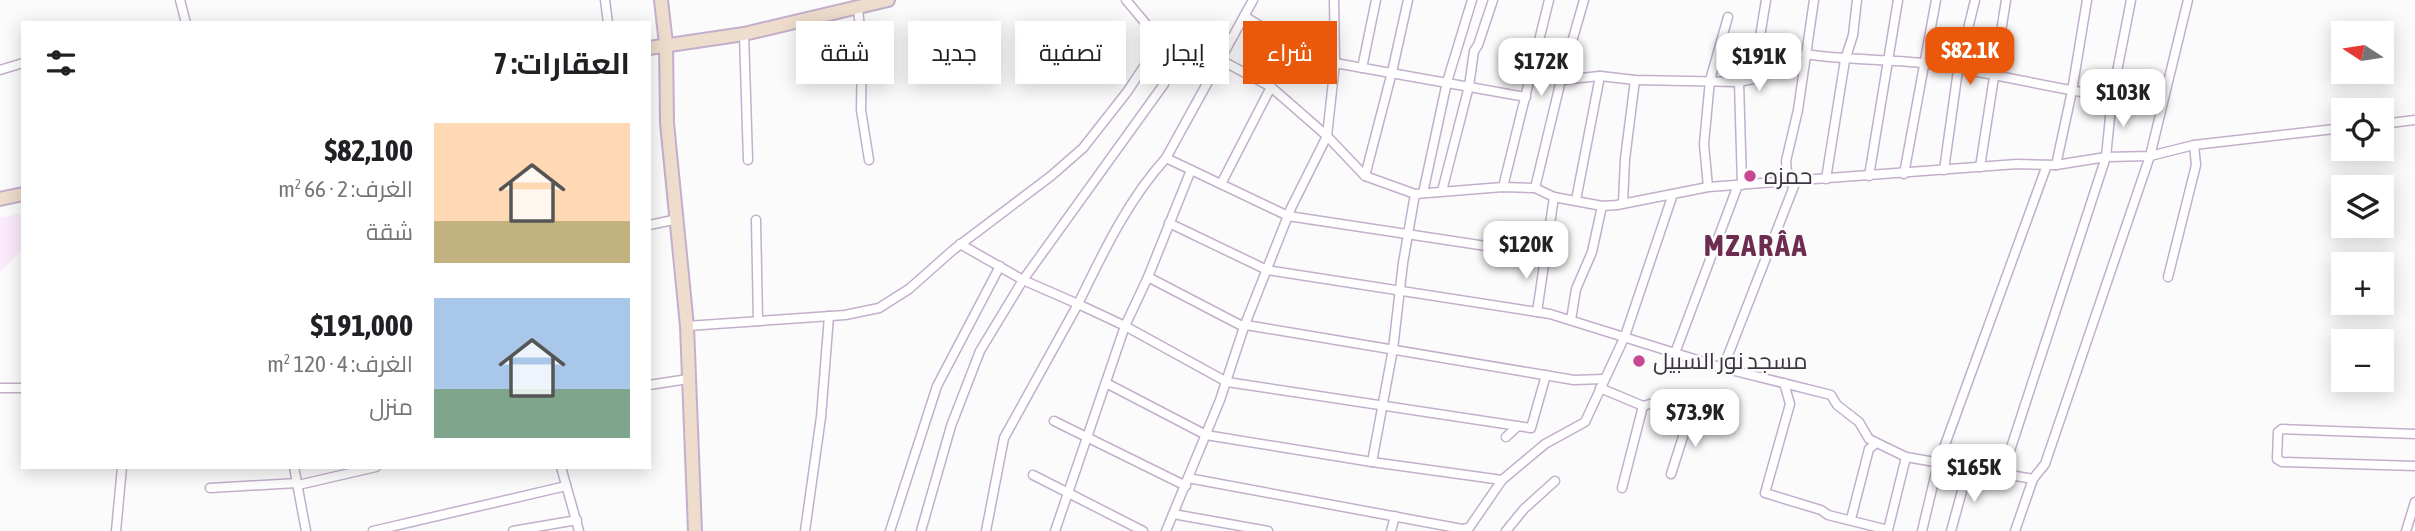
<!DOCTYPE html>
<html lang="ar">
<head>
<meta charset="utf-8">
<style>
  :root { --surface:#fff; --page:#f6f6f6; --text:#202124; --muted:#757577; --accent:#ea580c }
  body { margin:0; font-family:"Asap Condensed",Cairo,sans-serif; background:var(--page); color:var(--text); direction:rtl; height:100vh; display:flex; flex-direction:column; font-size:26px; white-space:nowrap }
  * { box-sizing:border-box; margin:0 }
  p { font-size:23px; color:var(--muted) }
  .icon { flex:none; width:38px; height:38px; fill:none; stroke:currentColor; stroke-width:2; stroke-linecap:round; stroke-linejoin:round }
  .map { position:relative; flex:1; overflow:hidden; direction:ltr }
  .drawer { position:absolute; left:21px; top:21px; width:630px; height:448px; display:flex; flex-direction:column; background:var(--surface); border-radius:0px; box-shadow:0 4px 18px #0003; direction:rtl }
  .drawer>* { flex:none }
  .guide { position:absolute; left:672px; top:21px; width:665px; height:63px; direction:rtl; display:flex; gap:14px }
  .needle { width:46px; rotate:282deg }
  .controls { position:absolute; left:2331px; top:21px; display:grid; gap:14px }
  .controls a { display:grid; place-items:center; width:63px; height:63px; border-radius:0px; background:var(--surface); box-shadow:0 4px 18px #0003; font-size:35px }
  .price { position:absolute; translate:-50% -60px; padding:0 16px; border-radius:14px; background:#fff; color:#222; font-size:23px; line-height:46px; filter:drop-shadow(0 2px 4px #0008) }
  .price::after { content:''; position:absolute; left:50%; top:42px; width:21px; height:16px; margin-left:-10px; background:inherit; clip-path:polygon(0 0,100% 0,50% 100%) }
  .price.selected { background:var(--accent); color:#fff }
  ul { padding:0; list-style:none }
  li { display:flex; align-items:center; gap:21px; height:175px; padding:0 21px }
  li span { display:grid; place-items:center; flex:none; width:196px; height:140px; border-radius:0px; color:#555 }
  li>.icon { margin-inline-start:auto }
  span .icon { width:84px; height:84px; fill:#fffc; stroke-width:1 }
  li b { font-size:30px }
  h2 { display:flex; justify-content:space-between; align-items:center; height:84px; padding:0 21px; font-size:30px }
  .tag { padding:0 24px; border-radius:0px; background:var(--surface); box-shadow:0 4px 18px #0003; font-size:24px; line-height:63px }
  .tag.selected { background:var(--accent); color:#fff }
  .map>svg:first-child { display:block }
  .education { fill:#fcebfc }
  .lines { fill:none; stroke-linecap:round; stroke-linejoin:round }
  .street-casing { stroke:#c3afcc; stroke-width:11 }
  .secondary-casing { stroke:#c3afcc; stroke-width:16 }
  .street { stroke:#fff; stroke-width:8 }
  .secondary { stroke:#eeddcd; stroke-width:12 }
  .poi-dot { fill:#c74793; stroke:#fbfbfb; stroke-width:2.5 }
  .labels { text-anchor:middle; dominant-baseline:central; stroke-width:5; stroke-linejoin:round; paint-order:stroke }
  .poi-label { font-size:23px; fill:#3c3440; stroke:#fbfbfb; text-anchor:start }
  .district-label { font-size:30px; font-weight:bold; letter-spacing:2px; fill:#6c2d51; stroke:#fbfbfb }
</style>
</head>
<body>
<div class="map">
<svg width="2415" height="531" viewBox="0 0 2415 531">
  <rect width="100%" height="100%" fill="#fbfbfb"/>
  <!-- education -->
  <polygon class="education" points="23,213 23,248 0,272 0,218"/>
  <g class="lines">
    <!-- street casing -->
    <g class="street-casing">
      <g id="street">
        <polyline points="180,0 186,23"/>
        <polyline points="605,0 608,23"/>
        <polyline points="1126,0 1147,25 1153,39 1159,44 1219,59 1271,87 1327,136 1365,176 1415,194 1503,187 1535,188 1554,197 1602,206 1617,205 1708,187 2017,164 2056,165 2106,157 2150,156 2194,145 2343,128"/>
        <polyline points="858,8 862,51 861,110 869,160"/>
        <polyline points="1244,16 1334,71"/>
        <polyline points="744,34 748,160"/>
        <path d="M1805 54C1844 60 1883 59 1922 63 1986 71 2048 88 2112 97"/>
        <polyline points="1335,63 1526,97"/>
        <polyline points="1362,68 1376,0"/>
        <polyline points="0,70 23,63"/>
        <polyline points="1561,80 1600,76 1635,80 1739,82"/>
        <polyline points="2382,124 2415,120"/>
        <polyline points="1166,158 1288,216 1545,255"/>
        <polyline points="2056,165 2072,91 2087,0"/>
        <polyline points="1980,167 2006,0"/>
        <polyline points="1944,170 1958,70 1975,0"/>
        <polyline points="1904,174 1936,0"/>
        <polyline points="1365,176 1392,72 1408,0"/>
        <polyline points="1869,176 1898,0"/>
        <polyline points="1826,179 1845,60 1853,35 1857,0"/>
        <polyline points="1788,182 1786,161 1798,110 1814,0"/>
        <polyline points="1221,184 1271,87"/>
        <polyline points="1742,185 1739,82 1753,79 1766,0"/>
        <polyline points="1503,187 1549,0"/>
        <polyline points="1708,187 1704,144 1710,80 1728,17"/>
        <polyline points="1535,188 1561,80 1584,0"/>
        <polyline points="1442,191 1469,86 1474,51 1478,45 1493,0"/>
        <polyline points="1423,193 1447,82 1472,0"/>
        <polyline points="1576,200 1600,76"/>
        <polyline points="1623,203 1625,159 1635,80"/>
        <polyline points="756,220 758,321"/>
        <polyline points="1169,223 1267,270 1550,314 1723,368 1831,395 1837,405 1859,422 1869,439 1906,457 2033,479 2045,464 2150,156 2188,0"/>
        <polyline points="649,225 678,219"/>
        <path d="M960 244 1023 280 1078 304C1103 253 1127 201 1166 158L1253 0"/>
        <polyline points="1148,277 1244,327"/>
        <polyline points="2168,277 2196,165 2194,145"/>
        <polyline points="1537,312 1554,197"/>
        <polyline points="1571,320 1576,289 1592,252 1602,206"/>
        <polyline points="1246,325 1574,380 1604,379"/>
        <polyline points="687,326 845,315 879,308 909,289 953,250 1051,176 1083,148 1127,92 1159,44"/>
        <polyline points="1675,353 1738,185"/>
        <polyline points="1723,368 1796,181"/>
        <polyline points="1106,383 1206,435 1372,462 1502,480"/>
        <polyline points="1784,383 1790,404 1765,493 1821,510 1828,515 1888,530 1906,457"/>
        <polyline points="649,385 688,379"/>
        <polyline points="0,388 23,388"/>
        <polyline points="1600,388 1643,406 1650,404 1700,418 1724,422"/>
        <polyline points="1054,421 1186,486"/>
        <polyline points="2415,434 2282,429 2278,432 2277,459 2282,462 2415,466"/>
        <polyline points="1506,437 1518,426"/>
        <polyline points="1372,462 1393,349 1403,263 1415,194"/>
        <polyline points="294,467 306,531"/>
        <polyline points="561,467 579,531"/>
        <polyline points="2003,472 2106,157 2112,97 2131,0"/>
        <polyline points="1671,474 1690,415"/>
        <polyline points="1033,475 1143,531"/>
        <polyline points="1188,478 1462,529 1469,528 1502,480 1545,444 1585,422 1625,336 1673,194"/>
        <polyline points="298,485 376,467"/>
        <polyline points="210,488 297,483"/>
        <polyline points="1622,488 1643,406"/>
        <polyline points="1173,514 1268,531"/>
        <polyline points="1851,519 1869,449 1875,444"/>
        <polyline points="116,531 122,467"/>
        <polyline points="373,531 566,486"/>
        <polyline points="513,531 577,520"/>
        <polyline points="805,531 821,417 829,316"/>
        <polyline points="890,531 937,386 1000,266"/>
        <polyline points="921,531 951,426 980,351 1023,280 1164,84"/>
        <polyline points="986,531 1004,438 1078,304 1125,326 1227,382 1531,428 1546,375"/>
        <polyline points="1055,531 1125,326 1148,277 1191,170"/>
        <polyline points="1166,531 1220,400 1244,327 1291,208 1327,136 1335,63 1334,0"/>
        <polyline points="1391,531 1395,516"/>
        <polyline points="1506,531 1524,509 1555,481"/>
        <polyline points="1922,531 1938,464 2047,165"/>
        <polyline points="1951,531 1968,469"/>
        <polyline points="2015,531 2033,479"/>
        <polyline points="2406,531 2415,502"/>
      </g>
    </g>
    <!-- secondary casing -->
    <g class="secondary-casing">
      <g id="secondary">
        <polyline points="661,0 666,44 667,123 687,326 695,531"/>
        <polyline points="649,48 744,34 888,0"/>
        <polyline points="0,199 23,194"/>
      </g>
    </g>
    <!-- street -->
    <use href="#street" class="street"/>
    <!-- secondary -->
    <use href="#secondary" class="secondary"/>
  </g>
  <!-- markers -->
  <g class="poi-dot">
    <circle cx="1750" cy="176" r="7"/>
    <circle cx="1639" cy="361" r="7"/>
  </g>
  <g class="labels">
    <!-- poi labels -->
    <g class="poi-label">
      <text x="1764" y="176">حمزه</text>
      <text x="1653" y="361">مسجد نور السبيل</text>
    </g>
    <!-- district labels -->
    <g class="district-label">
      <text x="1756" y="245">MZARÂA</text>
    </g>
  </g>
</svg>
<div class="controls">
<a><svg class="needle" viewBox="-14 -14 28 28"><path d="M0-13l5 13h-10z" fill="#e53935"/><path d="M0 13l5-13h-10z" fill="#757577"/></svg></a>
<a><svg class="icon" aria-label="locate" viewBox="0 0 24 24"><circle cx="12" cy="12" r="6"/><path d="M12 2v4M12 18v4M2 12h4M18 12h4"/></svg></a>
<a><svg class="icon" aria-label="layers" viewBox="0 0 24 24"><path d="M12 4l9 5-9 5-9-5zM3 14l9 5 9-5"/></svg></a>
<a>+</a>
<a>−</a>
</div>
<b class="price selected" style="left:1970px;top:87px">$82.1K</b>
<b class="price" style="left:1759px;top:93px">$191K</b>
<b class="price" style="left:1541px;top:98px">$172K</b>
<b class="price" style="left:2123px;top:129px">$103K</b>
<b class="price" style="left:1526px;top:281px">$120K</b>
<b class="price" style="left:1695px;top:449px">$73.9K</b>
<b class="price" style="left:1974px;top:504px">$165K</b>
<div class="guide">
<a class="tag selected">شراء</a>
<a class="tag">إيجار</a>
<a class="tag">تصفية</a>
<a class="tag">جديد</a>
<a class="tag">شقة</a>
</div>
<section class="drawer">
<h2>العقارات: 7<svg class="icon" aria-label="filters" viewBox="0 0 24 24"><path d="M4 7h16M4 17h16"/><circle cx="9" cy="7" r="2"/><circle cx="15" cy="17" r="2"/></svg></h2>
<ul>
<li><span style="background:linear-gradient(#ffd9b3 70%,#c2b280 0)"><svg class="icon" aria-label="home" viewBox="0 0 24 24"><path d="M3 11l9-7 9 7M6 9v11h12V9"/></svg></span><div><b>$82,100</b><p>الغرف: 2 · 66 m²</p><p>شقة</p></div></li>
<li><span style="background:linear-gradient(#a9c7e8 65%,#7fa58c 0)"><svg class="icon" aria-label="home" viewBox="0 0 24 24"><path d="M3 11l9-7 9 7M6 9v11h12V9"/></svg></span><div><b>$191,000</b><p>الغرف: 4 · 120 m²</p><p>منزل</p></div></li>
</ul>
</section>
</div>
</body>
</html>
